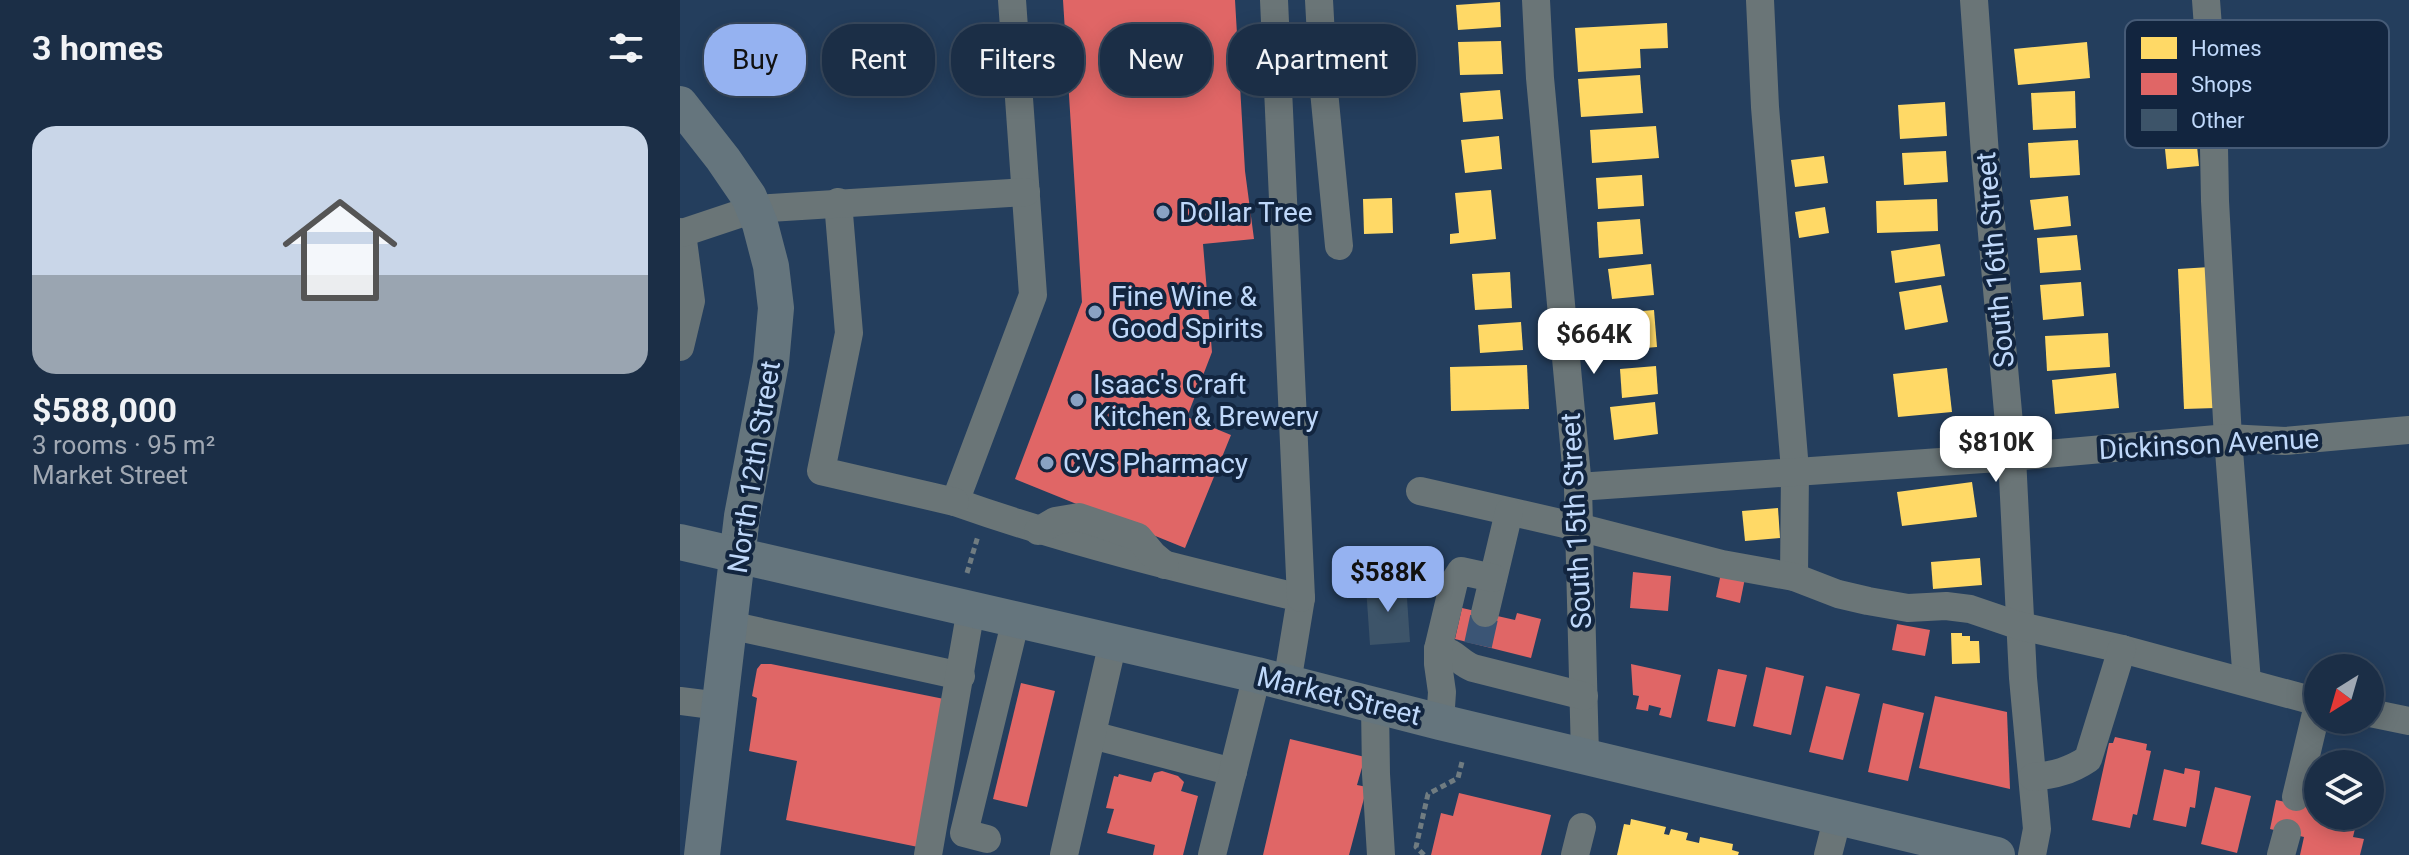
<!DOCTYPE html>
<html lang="en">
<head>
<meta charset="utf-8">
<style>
  :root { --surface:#1b2e46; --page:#24364d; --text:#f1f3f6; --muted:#a0a8b3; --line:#394a5f; --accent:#95b2f1 }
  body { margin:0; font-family:Roboto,sans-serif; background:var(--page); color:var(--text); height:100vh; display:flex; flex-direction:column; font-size:30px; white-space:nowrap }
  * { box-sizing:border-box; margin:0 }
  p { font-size:26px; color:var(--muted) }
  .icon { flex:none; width:44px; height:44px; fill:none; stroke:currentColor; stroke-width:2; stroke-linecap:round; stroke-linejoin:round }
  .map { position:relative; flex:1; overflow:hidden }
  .side { display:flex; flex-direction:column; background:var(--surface); width:680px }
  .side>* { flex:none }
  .guide { position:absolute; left:24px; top:24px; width:760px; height:72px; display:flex; gap:16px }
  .needle { width:52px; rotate:217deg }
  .controls { position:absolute; left:1624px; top:654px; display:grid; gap:16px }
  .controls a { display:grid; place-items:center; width:80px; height:80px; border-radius:50%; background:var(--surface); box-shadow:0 4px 20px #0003,0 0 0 2px var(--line); font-size:40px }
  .price { position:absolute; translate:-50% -68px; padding:0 18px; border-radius:16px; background:#fff; color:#222; font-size:26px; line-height:52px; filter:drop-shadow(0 2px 4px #0008) }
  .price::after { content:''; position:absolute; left:50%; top:48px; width:24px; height:18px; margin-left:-12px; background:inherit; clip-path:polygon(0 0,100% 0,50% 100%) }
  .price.selected { background:var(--accent); color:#111 }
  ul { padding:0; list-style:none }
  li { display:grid; align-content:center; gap:16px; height:424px; padding:0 32px }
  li+li { border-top:2px solid var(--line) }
  li span { display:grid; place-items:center; height:248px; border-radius:24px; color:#555 }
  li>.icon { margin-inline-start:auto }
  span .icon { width:144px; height:144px; fill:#fffc; stroke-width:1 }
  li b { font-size:34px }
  h2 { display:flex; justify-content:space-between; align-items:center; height:96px; padding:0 32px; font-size:34px }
  .chip { padding:0 28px; border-radius:32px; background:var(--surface); box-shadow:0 4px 20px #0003,0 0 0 2px var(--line); font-size:28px; line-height:72px }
  .chip.selected { background:var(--accent); color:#111 }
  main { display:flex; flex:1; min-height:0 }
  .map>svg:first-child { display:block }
  .homes { fill:#ffd966 }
  .shops { fill:#e06666 }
  .building { fill:#3d5469 }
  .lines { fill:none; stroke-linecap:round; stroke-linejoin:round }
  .minor-tunnel { stroke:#3b5575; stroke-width:28; stroke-dasharray:28 14; stroke-linecap:butt }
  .path { stroke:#707c81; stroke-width:5; stroke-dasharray:6 4; stroke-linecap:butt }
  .minor { stroke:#6a7577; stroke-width:28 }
  .major { stroke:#65757d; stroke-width:36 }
  .poi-dot { fill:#89a2c3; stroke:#12253f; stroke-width:3 }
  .labels { text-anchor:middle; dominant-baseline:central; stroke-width:8; stroke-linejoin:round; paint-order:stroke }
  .poi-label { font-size:28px; fill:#bfd8fa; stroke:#12253f; text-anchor:start }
  .street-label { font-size:28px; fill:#bfd8fa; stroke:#12253f }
  .key { fill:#12253f; stroke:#465b77; stroke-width:2 }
  .key-label { font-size:22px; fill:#bfd8fa }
</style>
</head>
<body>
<main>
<section class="side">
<h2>3 homes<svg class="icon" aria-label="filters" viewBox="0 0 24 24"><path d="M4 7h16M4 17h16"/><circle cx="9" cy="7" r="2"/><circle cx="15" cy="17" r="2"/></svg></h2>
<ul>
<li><span style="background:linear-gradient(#c9d6e8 60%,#9aa5b1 0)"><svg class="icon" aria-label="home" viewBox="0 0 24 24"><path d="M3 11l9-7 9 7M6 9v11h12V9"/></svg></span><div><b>$588,000</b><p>3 rooms · 95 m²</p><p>Market Street</p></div></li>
</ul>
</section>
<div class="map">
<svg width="1729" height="855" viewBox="0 0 1729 855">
  <rect width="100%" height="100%" fill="#243e5d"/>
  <!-- homes -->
  <g class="homes">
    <polygon points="820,2 821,27 778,30 776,5"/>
    <polygon points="987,23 988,48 960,49 961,68 898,72 895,28"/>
    <polygon points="821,41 823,74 780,75 778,42"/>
    <polygon points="1407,42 1410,78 1338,85 1334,49"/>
    <polygon points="960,75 963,113 901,117 898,79"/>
    <polygon points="820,90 823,119 783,122 780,93"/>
    <polygon points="1395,91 1396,128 1353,130 1351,93"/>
    <polygon points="1265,102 1267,136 1220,139 1218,105"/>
    <polygon points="976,126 979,158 912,163 910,130"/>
    <polygon points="1515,126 1519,166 1487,169 1483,129"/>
    <polygon points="819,136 822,169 785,173 781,140"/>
    <polygon points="1398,140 1400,175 1350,178 1348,143"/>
    <polygon points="1266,151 1268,182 1224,185 1222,153"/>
    <polygon points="1144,156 1148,183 1115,187 1111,160"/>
    <polygon points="962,175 964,206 918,209 916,178"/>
    <polygon points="811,190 816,239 770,244 770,234 779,233 775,193"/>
    <polygon points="1388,196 1391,226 1354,230 1350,200"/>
    <polygon points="712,198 713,233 684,234 683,199"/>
    <polygon points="1257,199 1258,231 1197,233 1196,201"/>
    <polygon points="1145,207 1149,233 1119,238 1115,212"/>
    <polygon points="960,219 963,254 919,258 917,222"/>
    <polygon points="1397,235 1401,270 1360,273 1357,238"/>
    <polygon points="1260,244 1265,276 1215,283 1211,251"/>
    <polygon points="971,264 974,295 932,299 928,269"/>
    <polygon points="1530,267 1536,408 1504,409 1498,269"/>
    <polygon points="830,272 832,308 795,310 792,274"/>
    <polygon points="1401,282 1404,316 1363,320 1360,285"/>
    <polygon points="1261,285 1268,322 1225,330 1219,292"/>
    <polygon points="974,310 977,347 918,352 914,315"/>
    <polygon points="841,322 843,350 800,353 798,325"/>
    <polygon points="1428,333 1430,367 1367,371 1365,336"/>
    <polygon points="847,365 849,409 771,411 770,367"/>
    <polygon points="976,366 978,394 942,398 940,369"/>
    <polygon points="1267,368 1272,412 1218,417 1213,374"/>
    <polygon points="1436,373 1439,408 1375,414 1372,380"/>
    <polygon points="975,402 978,434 934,440 930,407"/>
    <polygon points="1292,482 1297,517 1222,526 1217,492"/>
    <polygon points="1098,508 1100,538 1065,541 1062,511"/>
    <polygon points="1300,558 1302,585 1253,589 1251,562"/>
    <polygon points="1271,633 1282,633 1282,636 1290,636 1290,641 1299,641 1300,663 1272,664"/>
    <polygon points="951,819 986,827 984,834 989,835 991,829 1008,833 1006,840 1019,843 1020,837 1053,844 1052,850 1059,852 1058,855 937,855 944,824 950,825"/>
  </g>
  <!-- shops -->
  <g class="shops">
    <polygon points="383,0 555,0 565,171 574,239 523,244 532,352 507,417 551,435 505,548 335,479 402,302"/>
    <polygon points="953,572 991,576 988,611 950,608"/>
    <polygon points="1041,573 1065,578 1060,603 1036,597"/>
    <polygon points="782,608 835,620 837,613 861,619 851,658 775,639"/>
    <polygon points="1217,624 1250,630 1245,656 1212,650"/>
    <polygon points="81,664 91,664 269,700 238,847 106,820 117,761 69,751 77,698 72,696 77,669"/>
    <polygon points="951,664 1001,675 991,718 979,715 981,708 969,705 968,711 956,709 959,696 953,695"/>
    <polygon points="1086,667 1124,676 1111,735 1073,726"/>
    <polygon points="1038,669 1067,675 1055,727 1027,721"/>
    <polygon points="341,683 375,691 347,807 313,799"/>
    <polygon points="1146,686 1180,694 1163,760 1129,752"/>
    <polygon points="1255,696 1327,712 1330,789 1239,768"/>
    <polygon points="1203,703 1244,713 1228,781 1188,772"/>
    <polygon points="1435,737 1467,744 1466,750 1471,751 1457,815 1453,814 1450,828 1412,820 1429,743 1433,743"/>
    <polygon points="610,739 685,757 677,785 687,787 669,855 583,855"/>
    <polygon points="1505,768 1520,771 1515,808 1510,807 1506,827 1473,820 1484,769 1504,774"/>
    <polygon points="482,771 498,776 504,782 501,791 518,796 503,855 473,855 475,845 427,833 434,809 426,808 434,776 438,777 439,774 471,782 474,773"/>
    <polygon points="1637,781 1638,816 1678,816 1673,837 1684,839 1680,855 1620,855 1624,837 1590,829 1596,800 1610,803 1611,796 1632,801"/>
    <polygon points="1535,787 1571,796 1557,853 1521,844"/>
    <polygon points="779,793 871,815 861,855 751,855 761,813 773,816"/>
  </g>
  <!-- building -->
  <polygon class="building" points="726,584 730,642 690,645 686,587"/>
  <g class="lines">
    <!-- minor-tunnel -->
    <polyline class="minor-tunnel" points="798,645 805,613"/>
    <!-- path -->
    <g class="path">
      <polyline points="287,573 298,536"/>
      <polyline points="744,855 736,847 748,794 778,778 782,762"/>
    </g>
    <!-- minor -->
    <g class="minor">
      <path d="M332 0 353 295 275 502C388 542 504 570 621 598L607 683"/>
      <polyline points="594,0 621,598"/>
      <polyline points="639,0 644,91 659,246"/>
      <polyline points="856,0 860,78 898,487 905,755"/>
      <polyline points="1080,0 1085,107 1115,470 1114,577"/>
      <polyline points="1294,0 1305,155 1332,457 1343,678 1357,829 1352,855"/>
      <polyline points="1526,0 1533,95 1535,201 1548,438 1567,682"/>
      <polyline points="158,202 169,333 141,471 275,502"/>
      <polyline points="0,232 2,233 11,301 0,347"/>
      <polyline points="2,233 74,209 346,192"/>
      <polyline points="898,487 1332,457 1548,438 1605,441 1729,430"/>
      <polyline points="740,491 898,527 1042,564 1114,577 1158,594 1188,601 1228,608 1266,606 1290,609 1340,626 1442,649 1638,702"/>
      <polyline points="358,531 375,521 399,517 458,537 473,555 485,565"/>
      <polyline points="805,613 829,512"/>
      <polyline points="49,625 281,676"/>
      <path d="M758 649C777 653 778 662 793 668L904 696"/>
      <polyline points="0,701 40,706"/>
      <polyline points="695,705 696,774 701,855"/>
      <polyline points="1690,713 1729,721"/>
      <polyline points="760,722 762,692 758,664 758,649 774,582 781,571 813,578"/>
      <polyline points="412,735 553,772"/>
      <path d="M1353 777C1374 775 1390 771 1408 759L1442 649"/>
      <polyline points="1616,797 1638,705"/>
      <polyline points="307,839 284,833 336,619"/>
      <polyline points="248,855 291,609"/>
      <polyline points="384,855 433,642"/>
      <polyline points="532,855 577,675"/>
      <polyline points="895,855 902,827"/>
      <polyline points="1148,855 1158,816"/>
      <polyline points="1601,855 1607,833"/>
    </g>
    <!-- major -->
    <g class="major">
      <polyline points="0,104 43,159 69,197 80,224 91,266 96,308 91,363 62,516 22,855"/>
      <polyline points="0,542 577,675 760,722 1317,855"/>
    </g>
  </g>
  <!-- markers -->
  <g class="poi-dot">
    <circle cx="483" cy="212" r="8"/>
    <circle cx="415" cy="312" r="8"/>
    <circle cx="397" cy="400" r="8"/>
    <circle cx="367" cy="463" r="8"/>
  </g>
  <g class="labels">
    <!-- poi labels -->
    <g class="poi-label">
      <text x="499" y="212">Dollar Tree</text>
      <text x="431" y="296">Fine Wine &amp;<tspan x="431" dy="32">Good Spirits</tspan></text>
      <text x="413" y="384">Isaac's Craft<tspan x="413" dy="32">Kitchen &amp; Brewery</tspan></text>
      <text x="383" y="463">CVS Pharmacy</text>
    </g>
    <!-- street labels -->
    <g class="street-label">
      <text transform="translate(1315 260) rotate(-95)">South 16th Street</text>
      <text transform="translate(1529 444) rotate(-3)">Dickinson Avenue</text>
      <text transform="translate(74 467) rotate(-81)">North 12th Street</text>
      <text transform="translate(896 521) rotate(-93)">South 15th Street</text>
      <text transform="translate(659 696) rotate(14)">Market Street</text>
    </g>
  </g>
  <!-- legend -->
  <rect x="1445" y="20" width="264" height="128" rx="12" class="key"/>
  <rect x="1461" y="37" width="36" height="22" fill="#ffd966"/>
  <rect x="1461" y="73" width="36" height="22" fill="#e06666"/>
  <rect x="1461" y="109" width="36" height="22" fill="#3d5469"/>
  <g class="key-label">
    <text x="1511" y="56">Homes</text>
    <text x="1511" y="92">Shops</text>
    <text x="1511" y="128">Other</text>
  </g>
</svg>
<div class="controls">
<a><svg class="needle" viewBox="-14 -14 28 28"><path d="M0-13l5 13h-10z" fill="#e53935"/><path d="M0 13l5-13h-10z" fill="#a0a8b3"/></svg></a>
<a><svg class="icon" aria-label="layers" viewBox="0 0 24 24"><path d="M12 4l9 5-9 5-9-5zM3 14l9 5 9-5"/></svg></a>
</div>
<b class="price" style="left:914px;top:376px">$664K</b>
<b class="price" style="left:1316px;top:484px">$810K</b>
<b class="price selected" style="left:708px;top:614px">$588K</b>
<div class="guide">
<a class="chip selected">Buy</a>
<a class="chip">Rent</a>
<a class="chip">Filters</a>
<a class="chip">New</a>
<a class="chip">Apartment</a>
</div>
</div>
</main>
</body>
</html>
